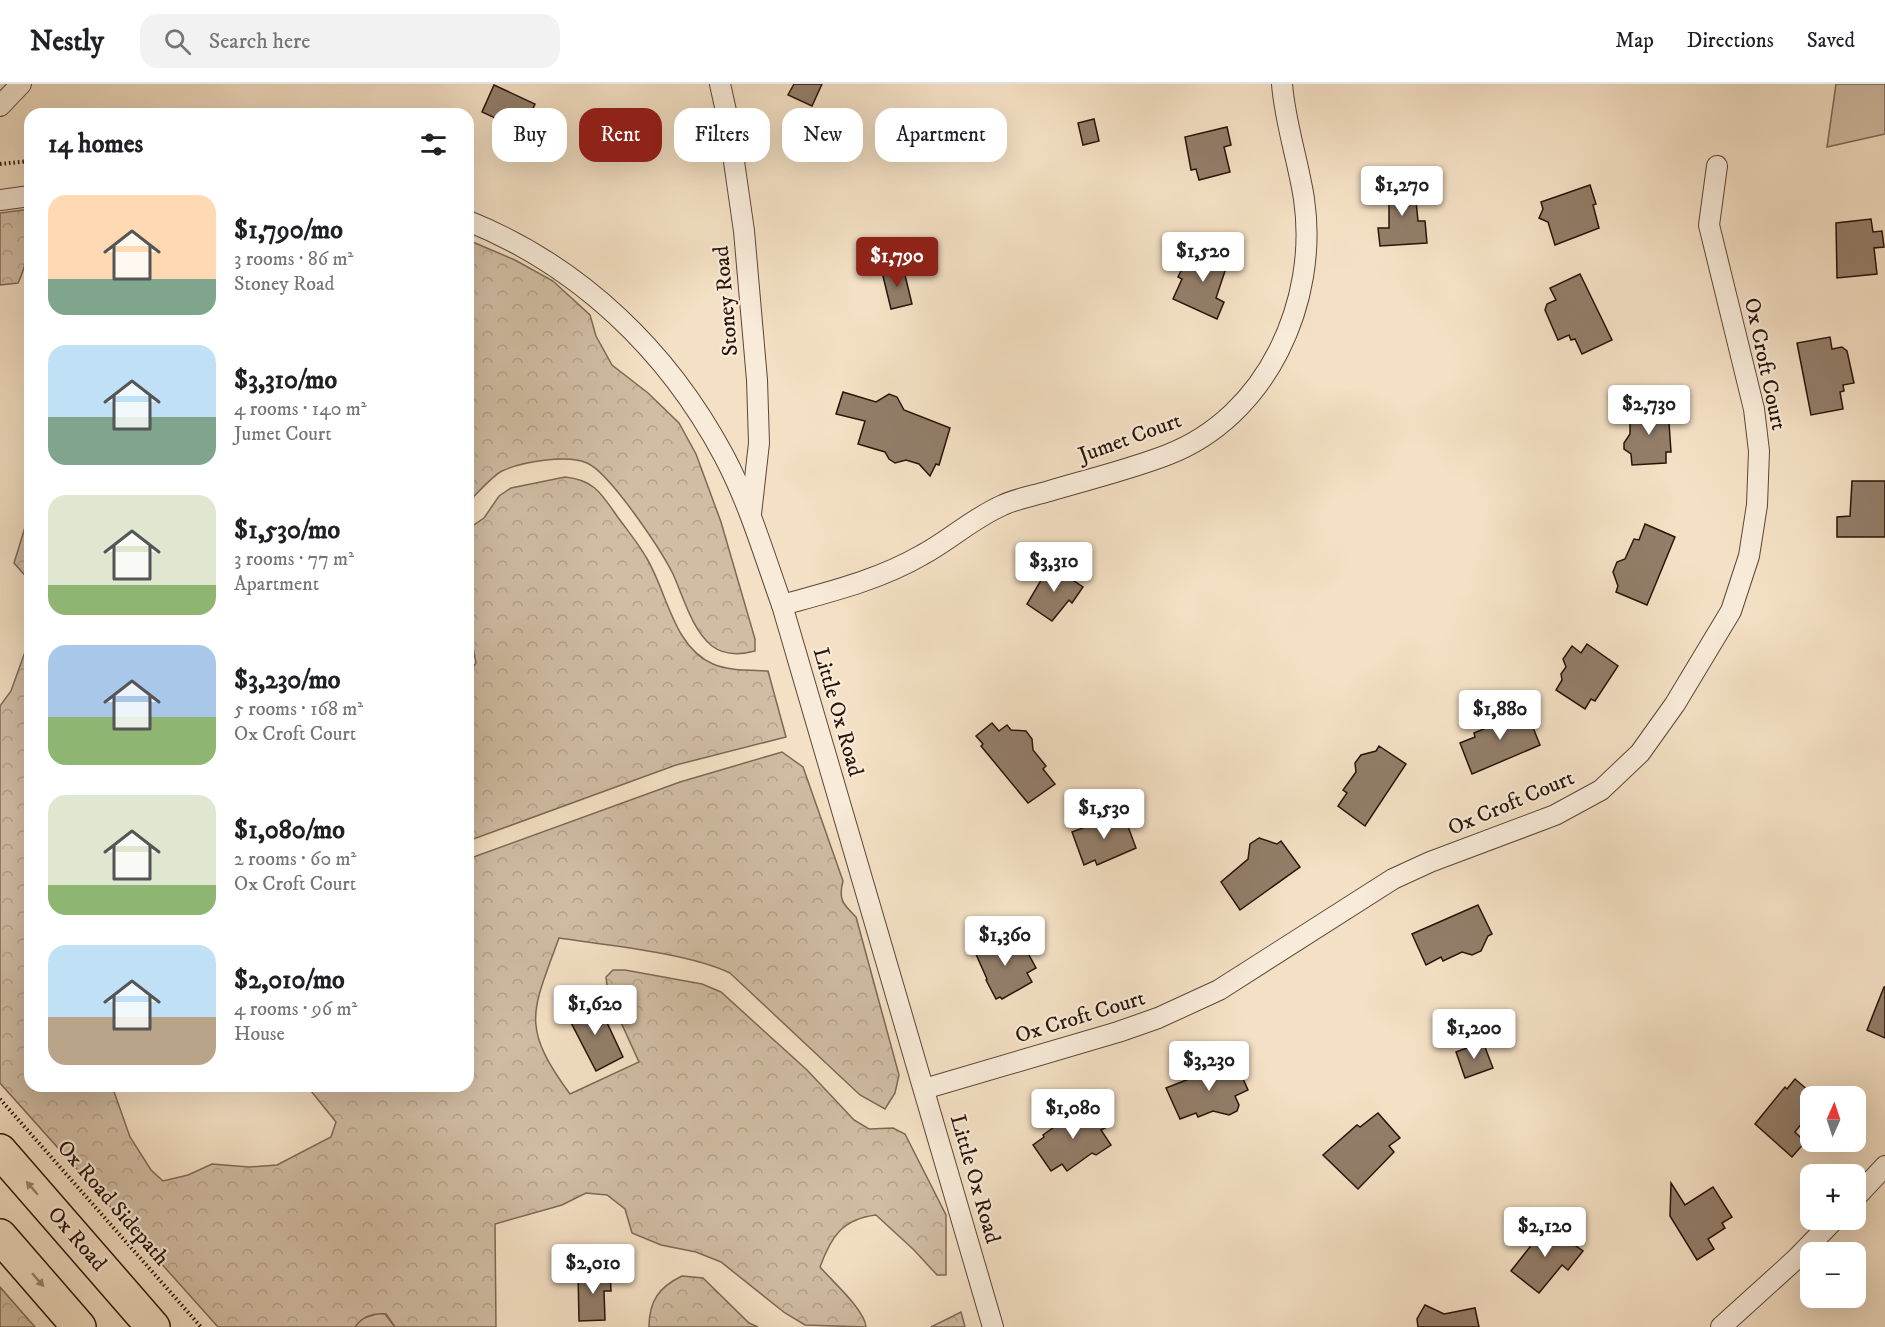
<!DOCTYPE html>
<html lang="en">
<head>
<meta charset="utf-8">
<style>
  :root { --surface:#fff; --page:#f2f2f2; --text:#202124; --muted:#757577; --line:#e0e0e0; --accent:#8f2418 }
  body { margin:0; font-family:"IM FELL DW Pica",serif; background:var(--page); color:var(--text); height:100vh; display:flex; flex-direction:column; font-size:22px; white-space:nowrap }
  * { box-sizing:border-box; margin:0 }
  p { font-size:20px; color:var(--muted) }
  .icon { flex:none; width:33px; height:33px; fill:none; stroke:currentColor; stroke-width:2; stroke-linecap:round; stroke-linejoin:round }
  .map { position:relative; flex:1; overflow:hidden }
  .drawer { position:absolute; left:24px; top:24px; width:450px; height:984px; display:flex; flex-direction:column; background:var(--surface); border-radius:18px; box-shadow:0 6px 24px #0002 }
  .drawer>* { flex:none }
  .hud { position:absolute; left:492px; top:24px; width:570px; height:54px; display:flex; gap:12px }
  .needle { width:39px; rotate:3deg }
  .tools { position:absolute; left:1800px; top:1002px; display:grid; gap:12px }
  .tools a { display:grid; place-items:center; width:66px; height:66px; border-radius:12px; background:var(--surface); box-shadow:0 6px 24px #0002; font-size:30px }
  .price { position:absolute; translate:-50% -51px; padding:0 14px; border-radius:6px; background:#fff; color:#222; font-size:20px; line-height:39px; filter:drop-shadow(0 2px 3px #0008) }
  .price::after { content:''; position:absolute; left:50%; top:36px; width:18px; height:14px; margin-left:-9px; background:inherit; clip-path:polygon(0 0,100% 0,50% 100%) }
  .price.active { background:var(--accent); color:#fff }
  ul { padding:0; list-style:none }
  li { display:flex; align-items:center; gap:18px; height:150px; padding:0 24px }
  li span { display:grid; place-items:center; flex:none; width:168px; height:120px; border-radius:18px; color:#555 }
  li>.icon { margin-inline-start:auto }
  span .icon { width:72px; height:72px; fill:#fffc; stroke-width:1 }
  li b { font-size:26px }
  h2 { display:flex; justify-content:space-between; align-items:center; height:72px; padding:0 24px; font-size:26px }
  .pill { padding:0 21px; border-radius:18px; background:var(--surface); box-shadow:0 6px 24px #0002; font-size:21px; line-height:54px }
  .pill.active { background:var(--accent); color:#fff }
  header { display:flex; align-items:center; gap:36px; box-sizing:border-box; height:84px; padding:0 30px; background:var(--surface); border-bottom:2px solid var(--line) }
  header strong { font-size:28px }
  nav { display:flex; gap:33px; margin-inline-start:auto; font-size:21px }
  .search { width:420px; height:54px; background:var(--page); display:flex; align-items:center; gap:15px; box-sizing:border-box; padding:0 21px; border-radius:18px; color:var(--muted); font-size:22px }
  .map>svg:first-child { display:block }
  .green { fill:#d1bda4; stroke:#7d6856; stroke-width:1.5 }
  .forest { fill:url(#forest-crowns); stroke:#7d6856; stroke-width:1.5 }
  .building { fill:#937e6a; stroke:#291309; stroke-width:1.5 }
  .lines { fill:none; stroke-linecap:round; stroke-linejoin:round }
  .street-casing { stroke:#5c4638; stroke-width:22 }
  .highway-casing { stroke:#291309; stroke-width:36 }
  .path { stroke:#291309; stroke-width:4; stroke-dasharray:1.5 3; stroke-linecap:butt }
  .street { stroke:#f8ebd9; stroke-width:20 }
  .highway { stroke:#f4e0c4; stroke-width:33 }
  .oneway { fill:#998470 }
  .labels { text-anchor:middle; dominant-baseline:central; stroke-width:4.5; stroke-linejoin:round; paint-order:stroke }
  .street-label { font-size:22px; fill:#291309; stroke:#f8ebd9 }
</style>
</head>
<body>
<header>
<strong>Nestly</strong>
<div class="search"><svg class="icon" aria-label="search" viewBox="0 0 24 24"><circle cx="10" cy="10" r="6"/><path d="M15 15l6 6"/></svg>Search here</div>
<nav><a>Map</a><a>Directions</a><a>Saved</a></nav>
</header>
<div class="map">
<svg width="1885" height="1243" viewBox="0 0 1885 1243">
  <defs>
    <pattern id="forest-crowns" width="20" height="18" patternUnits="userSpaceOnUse" patternTransform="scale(1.5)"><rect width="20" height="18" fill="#d1bda4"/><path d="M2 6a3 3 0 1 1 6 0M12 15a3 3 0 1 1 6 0" fill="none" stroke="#b3a28c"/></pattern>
  </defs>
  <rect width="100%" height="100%" fill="#f4e0c4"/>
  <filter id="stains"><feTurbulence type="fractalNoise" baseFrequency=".00333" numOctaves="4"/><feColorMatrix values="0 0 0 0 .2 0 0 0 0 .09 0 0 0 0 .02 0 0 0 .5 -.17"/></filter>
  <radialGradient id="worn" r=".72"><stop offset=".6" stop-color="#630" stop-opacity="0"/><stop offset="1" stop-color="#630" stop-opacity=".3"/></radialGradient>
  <!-- green -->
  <g class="green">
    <polygon points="1836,0 1885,0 1885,50 1827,63"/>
    <polygon points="379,1229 385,1230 395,1243 355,1243 361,1235"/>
  </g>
  <!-- forest -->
  <g class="forest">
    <path d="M30 125C30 149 29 177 18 199L0 201V129Z"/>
    <path d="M468 156 515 176 553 197 590 231 596 252 612 281 648 309 679 339 696 370 721 438 755 555V567C740 571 725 572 712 562 692 546 683 512 673 490 661 466 610 389 587 379 567 370 521 378 502 387 492 392 477 410 468 418Z"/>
    <path d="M565 393C594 396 601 409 617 432 627 446 638 459 646 473 667 507 673 563 713 580 729 587 751 586 768 587L786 653 676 681 468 757V590L476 579 468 536V445L484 434 499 412 511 404Z"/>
    <polygon points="30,427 30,497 14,479"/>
    <path d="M30 554V1002H112L130 1053 151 1086 163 1097 188 1091 212 1080 249 1083 277 1081 331 1053 336 1038 307 1002H468V775L680 698 782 668 803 683 843 797C838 816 843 820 856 833L899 991 895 1009 885 1025 860 1011 730 889C689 869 606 861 559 854 532 928 520 942 570 1010L639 978 608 910 606 893 613 886H625L702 900 721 908 807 986 854 1036 869 1045 893 1044 905 1050 946 1131V1191H937L914 1166 876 1131C842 1135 831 1153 820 1183 832 1197 865 1226 866 1243L805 1241 785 1229 721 1178 696 1168 661 1161 632 1149 625 1125 607 1111 586 1109 562 1121 495 1140 496 1243H395L386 1230C373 1229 362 1233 355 1243H218L0 999V622L11 607Z"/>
    <path d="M682 1192 703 1194 749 1239 758 1243H649C649 1217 659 1203 682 1192Z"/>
    <polygon points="0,1203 35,1243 0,1243"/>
    <polygon points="961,1228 965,1243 931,1243"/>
  </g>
  <!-- building -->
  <g class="building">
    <polygon points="794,0 822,0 812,22 788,11"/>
    <polygon points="494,1 535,20 523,47 482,28"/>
    <polygon points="1094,35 1099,57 1083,61 1078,39"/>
    <polygon points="1227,43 1231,61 1224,63 1230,88 1199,96 1196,85 1191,86 1185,53"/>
    <polygon points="1409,92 1409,107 1412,106 1412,117 1416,117 1418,137 1425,137 1427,159 1380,162 1378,144 1389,144 1389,93"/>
    <polygon points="1590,101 1596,120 1593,121 1599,144 1555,161 1548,138 1539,134 1543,125 1541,118"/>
    <polygon points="1871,135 1873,148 1882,147 1884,163 1874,164 1877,190 1837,194 1836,139"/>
    <polygon points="1215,162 1231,169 1216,214 1224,218 1217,235 1173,215 1182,195 1178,193 1188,173 1201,179 1205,170 1210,172"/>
    <polygon points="903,183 912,220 891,225 882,188"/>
    <polygon points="1580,190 1612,256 1582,270 1575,255 1571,256 1569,251 1558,256 1545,226 1547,220 1556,216 1550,204"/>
    <polygon points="1830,253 1832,265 1842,263 1847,267 1854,299 1843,301 1844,307 1840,308 1843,325 1811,331 1797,259"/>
    <polygon points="843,308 876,318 889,310 897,313 904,326 950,344 939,381 936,380 930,392 919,380 906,376 895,379 889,375 885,368 858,360 865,337 836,330"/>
    <polygon points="1668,324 1671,368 1666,368 1666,379 1632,381 1631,370 1624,365 1624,359 1630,350 1630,326"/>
    <polygon points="1852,397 1885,397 1885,453 1837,453 1837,433 1850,432"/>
    <polygon points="1645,440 1675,453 1647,521 1616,508 1618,502 1613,488 1617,478 1625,475 1634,455 1639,456"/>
    <polygon points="1050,481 1083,503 1072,519 1069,516 1052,537 1027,520"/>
    <polygon points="1587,560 1618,582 1595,617 1591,615 1585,625 1556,606 1562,596 1561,590 1566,583 1563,575 1572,562 1581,569"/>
    <polygon points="1506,624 1512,626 1515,636 1528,631 1540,661 1472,690 1460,659 1475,653 1474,649 1491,642 1496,628"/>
    <polygon points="992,639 999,647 1007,641 1011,646 1026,647 1032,655 1033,666 1046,682 1043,685 1055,700 1028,719 981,662 983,660 976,652"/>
    <polygon points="1379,662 1406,680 1365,742 1338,722 1347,709 1343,706 1356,688 1355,679 1361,671 1376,667"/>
    <polygon points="1123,729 1136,764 1097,781 1095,776 1084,781 1072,748 1083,744 1085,739 1092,736 1098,739"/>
    <polygon points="1259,754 1277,760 1281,757 1300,783 1240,826 1221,798 1248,775 1250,760"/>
    <polygon points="1478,821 1492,850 1488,852 1481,867 1472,871 1462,868 1443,877 1441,873 1426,881 1412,850"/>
    <polygon points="1006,851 1011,861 1029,871 1036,884 1027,889 1032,898 1002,915 1000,913 996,915 986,896 987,895 975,868"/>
    <polygon points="1884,903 1885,903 1885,954 1867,946"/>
    <polygon points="586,918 594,933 602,928 623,973 596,987 566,929"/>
    <polygon points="1483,958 1493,984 1465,994 1456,968"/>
    <polygon points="1235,977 1248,1006 1235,1012 1239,1021 1237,1027 1229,1031 1213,1027 1198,1033 1196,1029 1180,1035 1166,1004"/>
    <polygon points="1795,995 1810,1008 1810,1029 1795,1048 1805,1058 1792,1073 1755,1040 1785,1003 1787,1005"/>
    <polygon points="1088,1019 1105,1044 1101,1046 1111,1061 1096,1071 1092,1069 1067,1087 1062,1080 1051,1087 1033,1061 1044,1053 1043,1051"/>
    <polygon points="1378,1029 1400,1054 1389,1062 1394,1068 1358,1105 1323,1071 1357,1041 1360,1043"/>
    <polygon points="1671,1099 1685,1121 1713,1103 1732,1133 1722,1139 1725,1144 1708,1155 1714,1165 1697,1176 1670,1132"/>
    <polygon points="1547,1142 1583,1167 1568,1186 1562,1181 1539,1209 1511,1187 1530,1163 1529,1154 1533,1148 1544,1146"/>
    <polygon points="610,1188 611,1207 604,1207 605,1236 579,1237 578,1189"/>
    <polygon points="1425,1221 1444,1230 1475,1224 1479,1243 1418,1243 1417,1235"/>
  </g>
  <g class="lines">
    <!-- street casing -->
    <g class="street-casing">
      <g id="street">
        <polyline points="720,0 728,36 744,147 757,296 759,359 751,430"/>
        <polyline points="0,22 21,0"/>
        <polyline points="0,116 30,112"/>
        <path d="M468 137C580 182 668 267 724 372 749 419 764 471 782 521L993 1243"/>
        <path d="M782 521C829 508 879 496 922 471 950 456 973 434 1003 421 1016 415 1032 412 1046 408 1086 396 1128 386 1167 371 1267 333 1319 217 1304 115 1298 76 1285 39 1282 0"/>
        <polyline points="924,1005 1118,948 1158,934 1219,906 1393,795 1430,778 1555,731 1601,706 1640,669 1675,620 1731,527 1749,472 1757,421 1759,367 1754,325 1709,141 1717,82"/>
        <polyline points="1856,1113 1885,1082"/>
        <polyline points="1721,1243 1796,1175 1834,1136"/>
      </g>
    </g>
    <!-- highway casing -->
    <g class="highway-casing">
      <g id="highway">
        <polyline points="0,1067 153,1243"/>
        <polyline points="0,1152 79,1243"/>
      </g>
    </g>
    <!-- path -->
    <g class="path">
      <polyline points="0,80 30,77"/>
      <polyline points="0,1015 201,1243"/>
    </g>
    <!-- street -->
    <use href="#street" class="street"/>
    <!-- highway -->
    <use href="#highway" class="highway"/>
  </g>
  <!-- one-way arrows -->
  <defs><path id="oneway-solid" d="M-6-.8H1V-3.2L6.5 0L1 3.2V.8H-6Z" transform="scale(1.5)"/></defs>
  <g class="oneway">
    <use href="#oneway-solid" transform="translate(32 1104) rotate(-131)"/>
    <use href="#oneway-solid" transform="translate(38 1196) rotate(49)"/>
  </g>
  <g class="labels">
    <!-- street labels -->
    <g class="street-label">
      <text transform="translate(726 217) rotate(-95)">Stoney Road</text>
      <text transform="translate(1765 280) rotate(78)">Ox Croft Court</text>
      <text transform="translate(1130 354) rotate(-20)">Jumet Court</text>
      <text transform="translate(838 628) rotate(74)">Little Ox Road</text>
      <text transform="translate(1511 719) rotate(-23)">Ox Croft Court</text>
      <text transform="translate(1080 933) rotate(-17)">Ox Croft Court</text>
      <text transform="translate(975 1095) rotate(74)">Little Ox Road</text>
      <text transform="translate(113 1119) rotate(49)">Ox Road Sidepath</text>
      <text transform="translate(77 1155) rotate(49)">Ox Road</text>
    </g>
  </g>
  <rect width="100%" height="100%" filter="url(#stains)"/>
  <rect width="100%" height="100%" fill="url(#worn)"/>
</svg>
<div class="tools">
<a><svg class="needle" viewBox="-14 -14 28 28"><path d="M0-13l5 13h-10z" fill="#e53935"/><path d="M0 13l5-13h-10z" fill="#757577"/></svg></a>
<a>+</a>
<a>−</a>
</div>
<b class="price" style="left:1402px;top:133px">$1,270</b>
<b class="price" style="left:1203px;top:199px">$1,520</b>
<b class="price active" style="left:897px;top:204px">$1,790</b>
<b class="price" style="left:1649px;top:352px">$2,730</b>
<b class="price" style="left:1054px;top:509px">$3,310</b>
<b class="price" style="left:1500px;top:657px">$1,880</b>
<b class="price" style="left:1104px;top:756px">$1,530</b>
<b class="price" style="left:1005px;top:883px">$1,360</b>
<b class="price" style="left:595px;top:952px">$1,620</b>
<b class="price" style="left:1474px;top:976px">$1,200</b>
<b class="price" style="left:1209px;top:1008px">$3,230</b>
<b class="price" style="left:1073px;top:1056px">$1,080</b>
<b class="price" style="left:1545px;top:1174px">$2,120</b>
<b class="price" style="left:593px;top:1211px">$2,010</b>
<div class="hud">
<a class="pill">Buy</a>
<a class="pill active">Rent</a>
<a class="pill">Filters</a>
<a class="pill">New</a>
<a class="pill">Apartment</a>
</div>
<section class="drawer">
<h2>14 homes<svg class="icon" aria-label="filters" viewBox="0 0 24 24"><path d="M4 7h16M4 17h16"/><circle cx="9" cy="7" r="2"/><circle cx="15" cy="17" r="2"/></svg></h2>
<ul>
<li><span style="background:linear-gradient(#ffd9b3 70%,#7fa58c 0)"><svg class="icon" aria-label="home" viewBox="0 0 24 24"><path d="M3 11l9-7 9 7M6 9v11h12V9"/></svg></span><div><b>$1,790/mo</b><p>3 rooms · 86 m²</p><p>Stoney Road</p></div></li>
<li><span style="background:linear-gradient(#bfe0f5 60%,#7fa58c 0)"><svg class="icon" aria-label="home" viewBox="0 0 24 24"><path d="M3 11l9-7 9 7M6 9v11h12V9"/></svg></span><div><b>$3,310/mo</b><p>4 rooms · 140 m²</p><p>Jumet Court</p></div></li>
<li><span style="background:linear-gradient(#dfe7d0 75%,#8fb573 0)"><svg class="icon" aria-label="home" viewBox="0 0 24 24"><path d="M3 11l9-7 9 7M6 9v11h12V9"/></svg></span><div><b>$1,530/mo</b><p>3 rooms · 77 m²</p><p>Apartment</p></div></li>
<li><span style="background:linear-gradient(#a9c7e8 60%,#8fb573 0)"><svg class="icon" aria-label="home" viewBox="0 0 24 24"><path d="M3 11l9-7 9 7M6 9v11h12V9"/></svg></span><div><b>$3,230/mo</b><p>5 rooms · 168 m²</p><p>Ox Croft Court</p></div></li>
<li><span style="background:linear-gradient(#dfe7d0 75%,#8fb573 0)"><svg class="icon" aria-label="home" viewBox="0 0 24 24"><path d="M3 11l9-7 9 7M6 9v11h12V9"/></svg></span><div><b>$1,080/mo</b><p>2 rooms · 60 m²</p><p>Ox Croft Court</p></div></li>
<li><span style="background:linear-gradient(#bfe0f5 60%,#b9a48a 0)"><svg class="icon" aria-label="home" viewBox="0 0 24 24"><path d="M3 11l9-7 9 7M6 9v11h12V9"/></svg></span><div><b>$2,010/mo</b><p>4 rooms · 96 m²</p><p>House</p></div></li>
</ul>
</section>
</div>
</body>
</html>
